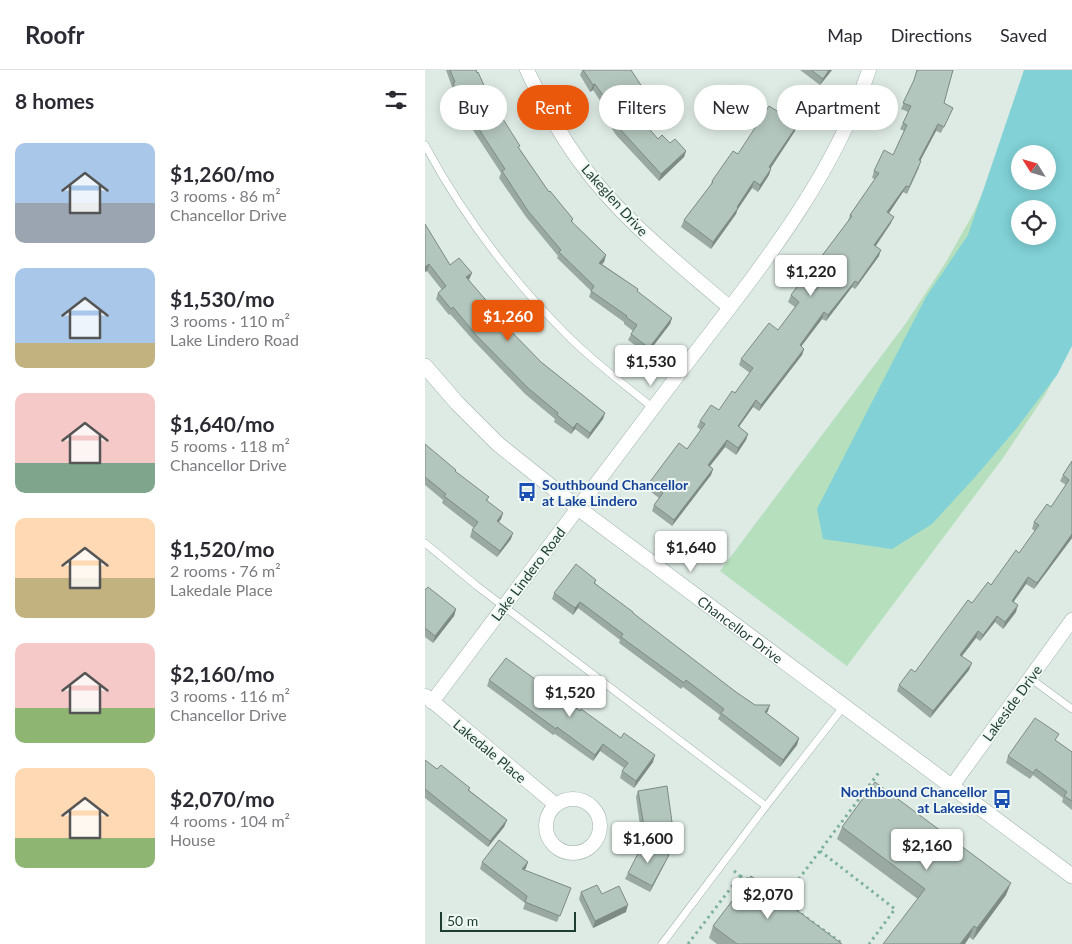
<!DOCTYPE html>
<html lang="en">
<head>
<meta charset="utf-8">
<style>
  :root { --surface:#fff; --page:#f7f7f7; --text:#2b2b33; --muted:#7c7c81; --line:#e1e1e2; --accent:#ea580c }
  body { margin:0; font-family:Lato,sans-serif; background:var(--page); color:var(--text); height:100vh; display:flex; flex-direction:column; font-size:19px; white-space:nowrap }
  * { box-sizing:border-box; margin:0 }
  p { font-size:16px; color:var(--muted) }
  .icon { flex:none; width:28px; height:28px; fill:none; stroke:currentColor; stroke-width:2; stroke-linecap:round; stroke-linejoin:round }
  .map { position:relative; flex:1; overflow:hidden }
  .details { display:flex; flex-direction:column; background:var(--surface); width:425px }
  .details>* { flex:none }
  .hud { position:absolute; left:15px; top:15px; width:475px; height:45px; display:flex; gap:10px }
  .needle { width:32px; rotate:307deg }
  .controls { position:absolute; left:586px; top:75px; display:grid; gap:10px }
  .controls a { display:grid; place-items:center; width:45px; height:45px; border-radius:50%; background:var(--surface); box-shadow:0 2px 12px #0003; font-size:25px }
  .scale { position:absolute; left:15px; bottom:12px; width:136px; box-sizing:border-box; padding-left:5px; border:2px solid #1e3d32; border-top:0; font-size:14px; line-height:18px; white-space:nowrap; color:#1e3d32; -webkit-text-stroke:4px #eff8f3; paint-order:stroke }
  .price { position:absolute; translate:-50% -42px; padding:0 11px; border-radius:5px; background:#fff; color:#222; font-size:16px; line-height:32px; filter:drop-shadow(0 1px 2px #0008) }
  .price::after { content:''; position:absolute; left:50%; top:30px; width:15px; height:11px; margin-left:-8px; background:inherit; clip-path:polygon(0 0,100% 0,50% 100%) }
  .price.active { background:var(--accent); color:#fff }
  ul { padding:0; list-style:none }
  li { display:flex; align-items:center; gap:15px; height:125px; padding:0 15px }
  li span { display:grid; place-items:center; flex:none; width:140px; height:100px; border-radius:10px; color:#555 }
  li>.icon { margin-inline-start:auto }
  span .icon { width:60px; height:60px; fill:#fffc; stroke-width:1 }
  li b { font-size:21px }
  h2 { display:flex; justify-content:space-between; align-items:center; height:60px; padding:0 15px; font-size:21px }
  .pill { padding:0 18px; border-radius:22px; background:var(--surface); box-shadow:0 2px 12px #0003; font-size:18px; line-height:45px }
  .pill.active { background:var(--accent); color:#fff }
  header { display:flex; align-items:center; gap:30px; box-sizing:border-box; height:70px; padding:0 25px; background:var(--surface); border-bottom:1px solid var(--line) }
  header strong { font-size:24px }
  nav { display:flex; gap:28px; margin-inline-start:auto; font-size:18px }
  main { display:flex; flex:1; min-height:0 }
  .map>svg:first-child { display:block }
  .green { fill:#b5dfbd; fill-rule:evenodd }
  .water { fill:#81d1d6; fill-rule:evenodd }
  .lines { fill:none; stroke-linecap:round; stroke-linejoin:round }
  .service-casing { stroke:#a1b3ab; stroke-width:8 }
  .minor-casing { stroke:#a1b3ab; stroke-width:15 }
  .tertiary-casing { stroke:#a1b3ab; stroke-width:16 }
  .path { stroke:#7cb29c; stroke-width:3; stroke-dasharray:2.5 4; stroke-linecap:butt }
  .service { stroke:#fff; stroke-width:7 }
  .minor { stroke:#fff; stroke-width:14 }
  .tertiary { stroke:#fff; stroke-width:15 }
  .wall { fill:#9aaaa3 }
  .shaded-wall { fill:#7d8b84 }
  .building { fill:#b3c6bd; stroke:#7d8b84 }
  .labels { text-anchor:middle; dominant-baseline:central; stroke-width:4; stroke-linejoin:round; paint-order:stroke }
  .street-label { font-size:14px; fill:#1e3d32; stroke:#eff8f3 }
  .transit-label { font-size:14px; font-weight:bold; fill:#164399; stroke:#eff8f3; text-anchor:start }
</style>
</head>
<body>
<header>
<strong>Roofr</strong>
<nav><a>Map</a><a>Directions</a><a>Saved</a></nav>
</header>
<main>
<section class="details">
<h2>8 homes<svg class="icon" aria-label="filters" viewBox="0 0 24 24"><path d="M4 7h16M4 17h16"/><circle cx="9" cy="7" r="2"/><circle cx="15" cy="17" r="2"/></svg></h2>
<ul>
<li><span style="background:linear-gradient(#a9c7e8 60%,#9aa5b1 0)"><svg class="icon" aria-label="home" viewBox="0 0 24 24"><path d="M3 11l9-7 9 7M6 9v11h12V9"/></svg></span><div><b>$1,260/mo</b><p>3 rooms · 86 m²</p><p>Chancellor Drive</p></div></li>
<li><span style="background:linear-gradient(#a9c7e8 75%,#c2b280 0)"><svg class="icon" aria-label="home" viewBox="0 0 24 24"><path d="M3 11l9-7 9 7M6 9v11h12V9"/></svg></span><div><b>$1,530/mo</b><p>3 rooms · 110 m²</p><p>Lake Lindero Road</p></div></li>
<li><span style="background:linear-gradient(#f6c9c9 70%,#7fa58c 0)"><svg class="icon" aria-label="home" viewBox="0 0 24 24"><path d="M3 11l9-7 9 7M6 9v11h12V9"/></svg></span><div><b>$1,640/mo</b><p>5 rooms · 118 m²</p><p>Chancellor Drive</p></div></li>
<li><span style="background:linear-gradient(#ffd9b3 60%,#c2b280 0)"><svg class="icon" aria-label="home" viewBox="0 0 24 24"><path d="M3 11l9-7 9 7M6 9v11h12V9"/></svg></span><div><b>$1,520/mo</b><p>2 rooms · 76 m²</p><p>Lakedale Place</p></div></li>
<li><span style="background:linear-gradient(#f6c9c9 65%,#8fb573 0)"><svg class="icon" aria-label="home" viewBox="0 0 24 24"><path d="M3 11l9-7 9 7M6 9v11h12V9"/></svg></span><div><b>$2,160/mo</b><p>3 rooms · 116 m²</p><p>Chancellor Drive</p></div></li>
<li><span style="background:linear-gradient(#ffd9b3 70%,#8fb573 0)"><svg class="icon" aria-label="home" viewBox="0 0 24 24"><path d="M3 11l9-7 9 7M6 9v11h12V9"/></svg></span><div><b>$2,070/mo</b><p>4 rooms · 104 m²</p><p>House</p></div></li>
</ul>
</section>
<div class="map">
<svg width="647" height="874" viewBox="0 0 647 874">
  <rect width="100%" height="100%" fill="#deebe4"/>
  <!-- green -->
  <path class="green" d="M647 0V274L620 325 578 388 422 596 295 501 481 253 521 192 549 142 571 92ZM595 84H622V111H595ZM595 139H622V166H595Z"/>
  <!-- water -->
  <path class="water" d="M599 0H647V276L632 305 591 359 551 406 507 454 467 479 398 469 392 439 501 227 543 165ZM595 84H622V111H595ZM595 139H622V166H595Z"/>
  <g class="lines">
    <!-- service casing -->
    <g class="service-casing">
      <g id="service">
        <path d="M0 75C38 146 86 209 143 266 169 292 200 315 228 338"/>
        <polyline points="0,473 52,516 341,736"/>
        <polyline points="605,608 647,639"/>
        <polyline points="237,874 341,736 419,636"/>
      </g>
    </g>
    <!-- minor casing -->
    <g class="minor-casing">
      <g id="minor">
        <path d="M102 0C117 32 134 63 155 92 195 148 252 192 304 237"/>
        <polyline points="1,626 131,735"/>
        <path d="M7 632C87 526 167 419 247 313 321 215 405 118 444 0"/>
        <polyline points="527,716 647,550"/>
        <circle cx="148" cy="756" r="27"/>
      </g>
    </g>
    <!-- tertiary casing -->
    <g class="tertiary-casing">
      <g id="tertiary">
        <path id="s1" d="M0 296 32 333 73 374 153 438 647 806"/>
      </g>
    </g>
    <!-- path -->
    <g class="path">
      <polyline points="395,781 470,839 444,874"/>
      <polyline points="315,806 326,810"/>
      <polyline points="350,825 418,874"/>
      <polyline points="358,830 455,701"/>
      <polyline points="263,874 315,806 308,800"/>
    </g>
    <!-- service -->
    <use href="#service" class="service"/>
    <!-- minor -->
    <use href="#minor" class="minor"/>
    <!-- tertiary -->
    <use href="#tertiary" class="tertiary"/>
  </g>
  <!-- wall -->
  <g class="wall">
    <polygon points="21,0 51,0 73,47 124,122 148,149 147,152 181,185 179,192 177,194 213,219 212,222 247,248 245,254 222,284 203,270 206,264 208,261 199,254 199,252 164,227 166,221 132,188 133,186 101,147 74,108 76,103 42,51 40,51 26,20 27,17"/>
    <polygon points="157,0 206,0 227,41 215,49 233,69 261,81 259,87 234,111 191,65 182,51 184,44 168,20 165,22 155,5"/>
    <polygon points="375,0 407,0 395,15"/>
    <polygon points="492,0 528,0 519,33 528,38 516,63 511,61 495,91 494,98 482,124 478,122 464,143 466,153 451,176 454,186 430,219 427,217 401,251 397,249 376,276 379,279 377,285 334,341 328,337 314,357 323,364 321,370 311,385 300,377 285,396 288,399 286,405 247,456 227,441 229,435 234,428 222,419 224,413 262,379 276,360 272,357 275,351 294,340 310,323 325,303 314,295 316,289 353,260 370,237 363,232 366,225 391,220 405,202 394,193 396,187 423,151 425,145 450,109 447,108 449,101 468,85 479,61 475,59 483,42 476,39 488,13"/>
    <polygon points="370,61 345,98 344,105 333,122 327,118 313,138 311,144 286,179 256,157 259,150 285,116 287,111 313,84"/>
    <polygon points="0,154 25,195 47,203 44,210 77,252 116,292 180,343 178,349 163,369 150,359 146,364 129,352 130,349 100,324 49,271 25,244 24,245 11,229 13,223 17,220 2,201 0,202"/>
    <polygon points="0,374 30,402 64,427 62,431 78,443 76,449 74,452 86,469 72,487 45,467 47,460 49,458 17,433 18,430 0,415"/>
    <polygon points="647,391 647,468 609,519 601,514 588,532 591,542 578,559 570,552 555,571 551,568 537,586 544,600 505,648 472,621 474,615 490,602 547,533 566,515 594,483 610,461 607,459 609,452 626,437 641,415 635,411 638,405"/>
    <polygon points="171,510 170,513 208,544 311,622 330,635 343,641 341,643 374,668 372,675 355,697 293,649 295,645 258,617 256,619 194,573 195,570 153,538 148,545 127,529 129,523"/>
    <polygon points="0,520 31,539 29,546 8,573 0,567"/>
    <polygon points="64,610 118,615 228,692 209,718 195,708 197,701 199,698 175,681 168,691 130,664 128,665 62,616"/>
    <polygon points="632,671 647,682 647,740 637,732 638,728 608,705 605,709 581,693 583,686"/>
    <polygon points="0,690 12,699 45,718 44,720 82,750 79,757 63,777 0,728"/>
    <polygon points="213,721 247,752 245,758 216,763 211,727"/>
    <polygon points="417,757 581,825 548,870 412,769"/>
    <polygon points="241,791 225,822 200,809 203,803"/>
    <polygon points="57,792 103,792 99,800 146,818 132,852 98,839 100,833 55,799"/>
    <polygon points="156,822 177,824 201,842 168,858 154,829"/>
    <polygon points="288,856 417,874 292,874 284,868"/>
  </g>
  <!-- shaded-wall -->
  <g class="shaded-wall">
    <polygon points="404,0 407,0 395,15 398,9"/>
    <polygon points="170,14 168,20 165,22 168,15"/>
    <polygon points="229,35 227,41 210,53 213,46"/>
    <polygon points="44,44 42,51 40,51 42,45"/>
    <polygon points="373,54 370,61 342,104 344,97"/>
    <polygon points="513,54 511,61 492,97 494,90"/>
    <polygon points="261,81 259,87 234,111 236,104"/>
    <polygon points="346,99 344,105 333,122 335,115"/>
    <polygon points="329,111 327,118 313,139 313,138 311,144 286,179 288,172"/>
    <polygon points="481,116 478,122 460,149 462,142"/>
    <polygon points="469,147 466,153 447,181 449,175"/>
    <polygon points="456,180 454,186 430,219 433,213"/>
    <polygon points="181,185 179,192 172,199 174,193"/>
    <polygon points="4,194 2,201 0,202 0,197"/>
    <polygon points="47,203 44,209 39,214 41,207"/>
    <polygon points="430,211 427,217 401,251 403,245"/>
    <polygon points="399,242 397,249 372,282 375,275"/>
    <polygon points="247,248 245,254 222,284 224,278"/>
    <polygon points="379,279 377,285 334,341 336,335"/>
    <polygon points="331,330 328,337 310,362 313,356"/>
    <polygon points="180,343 178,349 163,369 165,363"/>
    <polygon points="152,353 150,359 146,364 148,358"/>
    <polygon points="323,364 321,370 311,385 313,378"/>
    <polygon points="302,370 300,377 281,401 283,395"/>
    <polygon points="288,399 286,405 247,456 249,450"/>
    <polygon points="78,443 76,449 70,457 72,451"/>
    <polygon points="88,463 86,469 72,487 75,481"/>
    <polygon points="647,464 647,468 609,519 612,513"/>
    <polygon points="603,507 601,514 585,537 587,531"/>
    <polygon points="155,532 153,538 148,545 150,538"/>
    <polygon points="593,535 591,542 578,559 580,552"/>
    <polygon points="31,539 29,546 8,573 10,566"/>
    <polygon points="572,546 570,552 555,571 558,565"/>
    <polygon points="553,561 551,568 533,591 535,585"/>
    <polygon points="547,593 544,600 505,648 508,641"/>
    <polygon points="345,635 343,641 337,649 340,642"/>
    <polygon points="374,668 372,675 355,697 358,690"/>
    <polygon points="178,674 175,681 168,691 170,685"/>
    <polygon points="230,685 228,692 209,718 211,711"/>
    <polygon points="82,750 79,757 63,777 65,771"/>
    <polygon points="247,752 245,758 216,763 219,756"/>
    <polygon points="244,785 241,791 225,822 227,816"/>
    <polygon points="103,792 101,798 95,806 97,799"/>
    <polygon points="586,813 581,825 548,870 552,858"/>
    <polygon points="203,835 201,842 168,858 170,851"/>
    <polygon points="549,856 544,868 540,874 535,874"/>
  </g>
  <!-- building -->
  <g class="building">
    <polygon points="25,0 51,0 52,3 53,2 73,47 76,46 95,76 93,77 124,122 125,121 148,149 146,151 181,185 174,193 213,219 212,221 247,248 224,278 206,264 212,255 201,247 202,246 166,221 169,216 134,182 136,180 103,141 77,101 80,99 44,44 42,45 28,13 30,12"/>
    <polygon points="158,0 206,0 229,35 213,46 233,69 237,65 245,73 250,69 261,81 236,104 194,58 184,44 189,41 170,14 168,15"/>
    <polygon points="386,0 404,0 398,9"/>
    <polygon points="492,0 528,0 519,33 528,38 519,57 513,54 494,90 496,91 484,117 481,116 462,142 469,147 449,175 456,180 433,213 430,211 403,245 399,242 375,275 379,279 336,335 331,330 313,356 323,364 313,378 302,370 283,395 288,399 249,450 229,435 238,423 224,413 254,373 262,379 280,354 275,351 286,335 294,340 307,321 310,323 328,298 316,289 344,253 353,260 374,232 366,225 377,210 391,220 410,196 396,187 427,146 425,145 454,103 449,101 459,80 468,85 482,55 478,53 486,36 478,33 489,10"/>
    <polygon points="344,36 373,54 344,97 346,99 335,115 329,111 312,137 313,138 288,172 259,150 288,112 287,111 308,81 313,84"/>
    <polygon points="0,154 25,195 34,188 47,203 41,207 78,250 77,252 116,292 180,343 165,363 152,353 148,358 132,345 133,343 103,318 51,265 28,237 26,239 13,223 21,216 4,194 0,197"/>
    <polygon points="0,374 31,400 30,401 64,427 61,430 78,443 72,451 88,463 75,481 47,460 53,452 19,426 21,424 0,407"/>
    <polygon points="647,391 647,464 612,513 603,507 587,531 593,535 580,552 572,546 558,565 553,561 535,585 547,593 508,641 474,615 486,599 490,602 543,530 547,533 563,512 566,515 591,480 594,483 614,455 609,452 622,434 626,437 644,410 638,405"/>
    <polygon points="151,494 171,510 169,513 208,542 208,543 311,622 330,635 345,635 340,642 374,668 358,690 296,643 299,639 261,610 259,613 196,567 198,564 155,532 150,538 129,523"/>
    <polygon points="3,517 31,539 10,566 0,558 0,520"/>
    <polygon points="81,588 118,615 119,614 155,641 156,639 196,668 199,663 230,685 211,711 197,701 203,693 178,674 170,685 132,657 131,659 64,610"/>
    <polygon points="610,648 634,664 630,670 647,682 647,731 639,726 642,722 611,699 608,703 583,686"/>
    <polygon points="0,690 12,699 16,695 45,718 43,720 82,750 65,771 0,719"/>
    <polygon points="450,712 586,813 552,858 549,856 535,874 458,874 500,819 417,757"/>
    <polygon points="242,716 247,752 219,756 213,721"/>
    <polygon points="74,770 103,792 97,799 146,818 135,846 100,832 102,826 57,792"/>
    <polygon points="219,772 244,785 227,816 203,803"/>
    <polygon points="326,806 417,874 312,874 288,856"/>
    <polygon points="172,815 177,824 194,816 203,835 170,851 156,822"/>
  </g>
  <!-- icons -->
  <defs>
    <g id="bus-bare" transform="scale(1.5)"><path d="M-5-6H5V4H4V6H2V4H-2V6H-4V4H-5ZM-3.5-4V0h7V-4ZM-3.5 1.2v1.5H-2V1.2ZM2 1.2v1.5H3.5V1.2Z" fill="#1a4fb4" stroke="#eff8f3" stroke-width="2.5" paint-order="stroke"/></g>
  </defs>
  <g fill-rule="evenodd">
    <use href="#bus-bare" x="102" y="422"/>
    <use href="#bus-bare" x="577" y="729"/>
  </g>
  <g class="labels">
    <!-- street labels -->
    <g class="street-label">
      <text transform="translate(190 130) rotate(48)">Lakeglen Drive</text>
      <text transform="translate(103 504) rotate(-53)">Lake Lindero Road</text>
      <text stroke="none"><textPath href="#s1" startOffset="412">Chancellor Drive</textPath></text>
      <text transform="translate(587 633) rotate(-54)">Lakeside Drive</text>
      <text transform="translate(65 681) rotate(40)">Lakedale Place</text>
    </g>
    <!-- transit labels -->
    <g class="transit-label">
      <text x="117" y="414">Southbound Chancellor<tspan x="117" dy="16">at Lake Lindero</tspan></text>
      <text x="562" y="721" text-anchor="end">Northbound Chancellor<tspan x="562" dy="16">at Lakeside</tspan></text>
    </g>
  </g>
</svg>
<div class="controls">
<a><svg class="needle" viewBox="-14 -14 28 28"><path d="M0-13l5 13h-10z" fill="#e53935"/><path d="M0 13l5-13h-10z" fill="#7c7c81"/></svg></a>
<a><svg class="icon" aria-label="locate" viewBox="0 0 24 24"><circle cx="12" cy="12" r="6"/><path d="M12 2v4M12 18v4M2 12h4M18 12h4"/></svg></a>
</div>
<div class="scale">50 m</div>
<b class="price" style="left:386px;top:227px">$1,220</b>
<b class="price active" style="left:83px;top:272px">$1,260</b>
<b class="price" style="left:226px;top:317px">$1,530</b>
<b class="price" style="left:266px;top:503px">$1,640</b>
<b class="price" style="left:145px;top:648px">$1,520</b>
<b class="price" style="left:223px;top:794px">$1,600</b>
<b class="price" style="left:502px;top:801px">$2,160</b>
<b class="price" style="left:343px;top:850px">$2,070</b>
<div class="hud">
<a class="pill">Buy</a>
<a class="pill active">Rent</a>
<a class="pill">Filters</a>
<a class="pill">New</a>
<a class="pill">Apartment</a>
</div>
</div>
</main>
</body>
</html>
